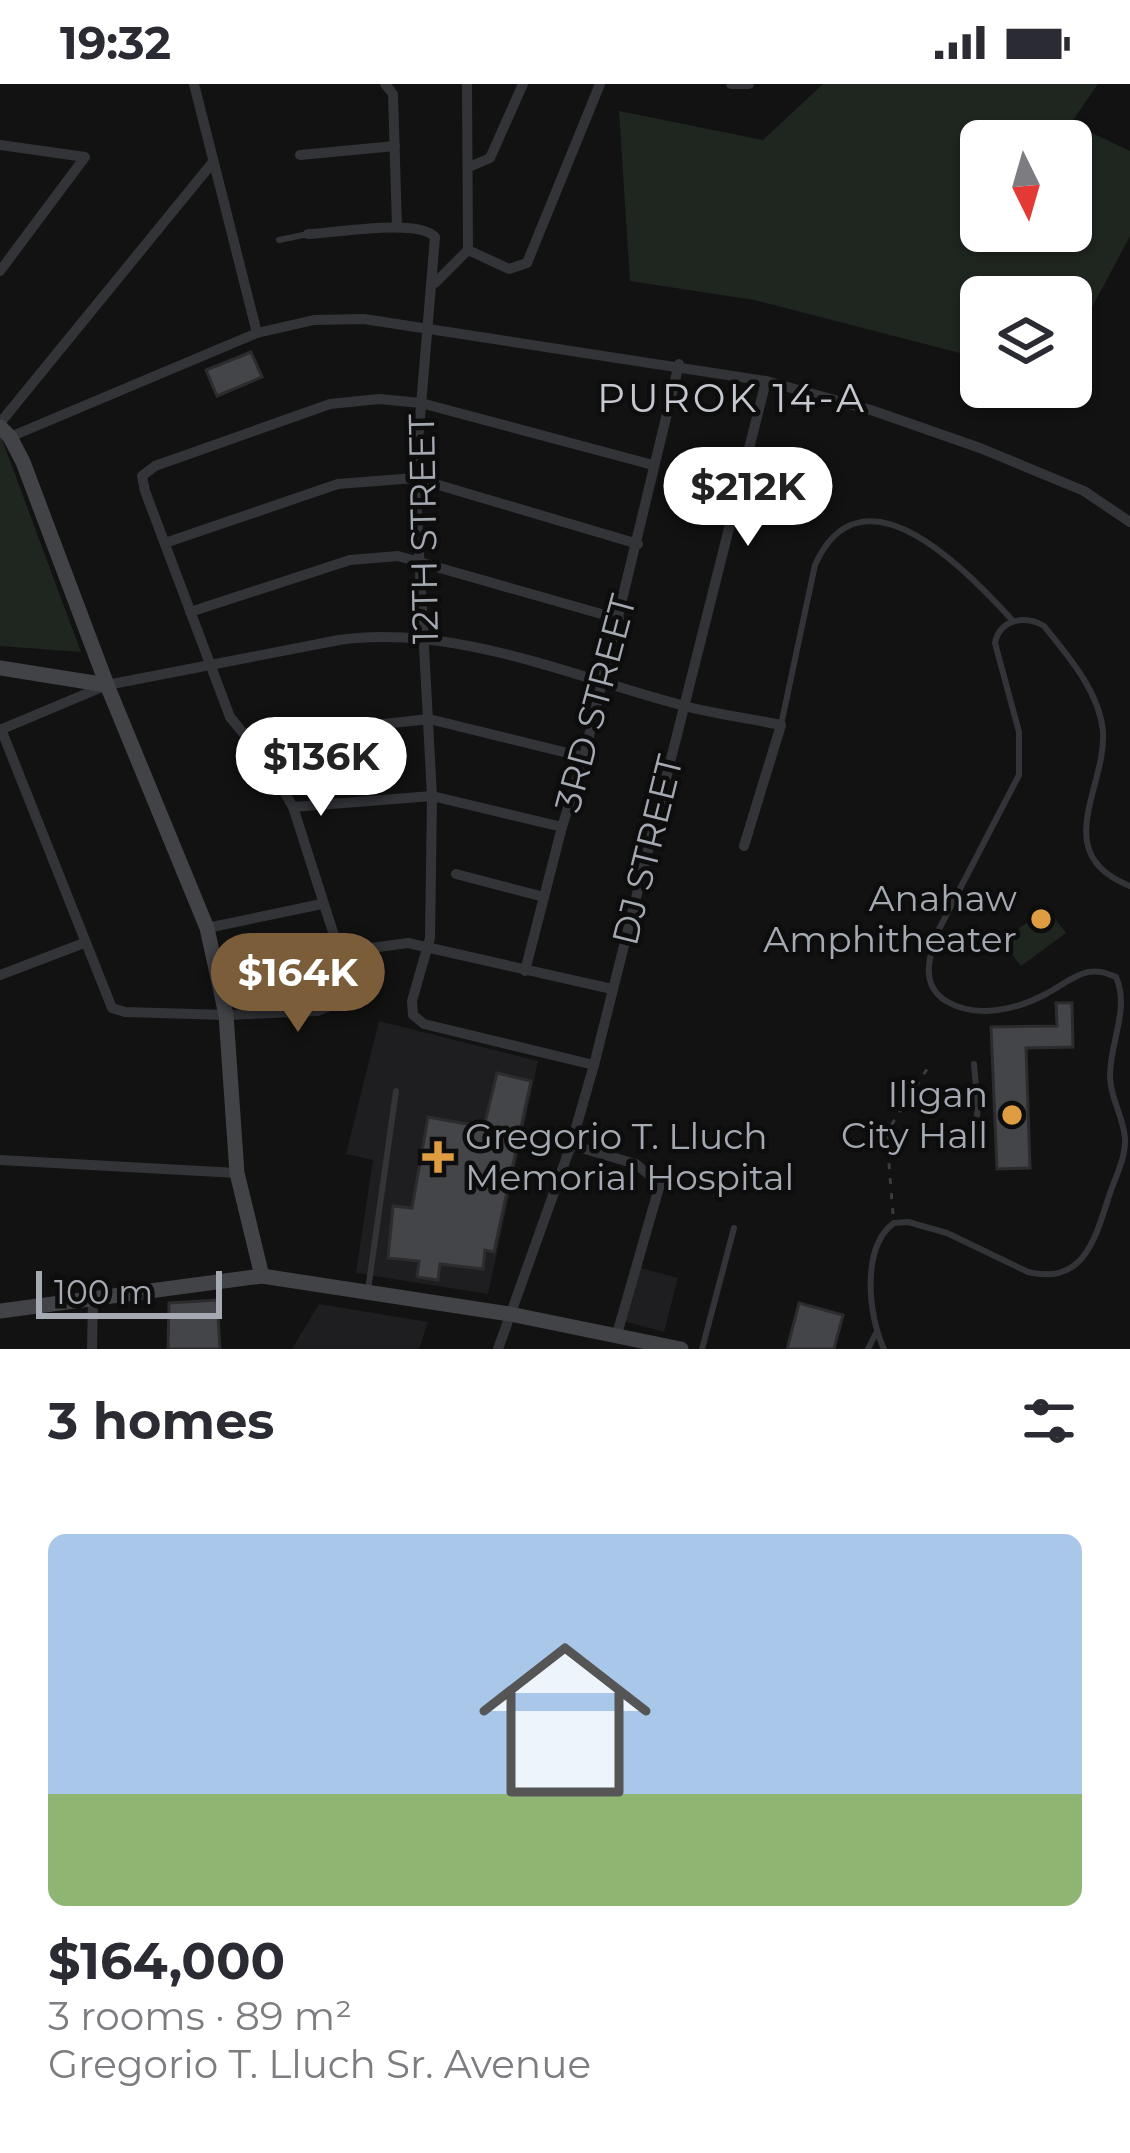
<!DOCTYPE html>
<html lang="en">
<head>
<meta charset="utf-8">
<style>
  :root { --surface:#fff; --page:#f7f7f7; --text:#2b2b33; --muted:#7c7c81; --accent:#7b5e39 }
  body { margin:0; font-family:Montserrat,sans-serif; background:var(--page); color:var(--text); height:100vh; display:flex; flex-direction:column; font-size:45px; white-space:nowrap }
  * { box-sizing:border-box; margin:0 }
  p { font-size:39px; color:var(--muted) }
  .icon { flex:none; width:66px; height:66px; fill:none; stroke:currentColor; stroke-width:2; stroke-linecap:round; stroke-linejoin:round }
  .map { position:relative; height:1265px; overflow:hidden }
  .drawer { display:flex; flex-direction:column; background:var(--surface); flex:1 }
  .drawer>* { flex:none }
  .needle { width:78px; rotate:175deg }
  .tools { position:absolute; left:960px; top:36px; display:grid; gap:24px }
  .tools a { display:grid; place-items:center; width:132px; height:132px; border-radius:18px; background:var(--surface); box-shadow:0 3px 9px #0004; font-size:60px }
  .scale { position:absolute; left:36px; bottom:30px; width:186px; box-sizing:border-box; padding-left:12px; border:6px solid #a5aab2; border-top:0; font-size:33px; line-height:42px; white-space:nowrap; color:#a5aab2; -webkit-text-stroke:9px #0d0d0e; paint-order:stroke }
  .price { position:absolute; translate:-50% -102px; padding:0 27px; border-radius:42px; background:#fff; color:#222; font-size:39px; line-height:78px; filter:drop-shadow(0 3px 6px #0008) }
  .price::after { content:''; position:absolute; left:50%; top:72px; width:36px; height:27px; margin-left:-18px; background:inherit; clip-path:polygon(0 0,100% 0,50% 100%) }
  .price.active { background:var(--accent); color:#fff }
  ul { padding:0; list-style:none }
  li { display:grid; align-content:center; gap:24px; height:636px; padding:0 48px }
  li span { display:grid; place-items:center; height:372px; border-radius:18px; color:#555 }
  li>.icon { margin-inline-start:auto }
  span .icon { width:216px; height:216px; fill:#fffc; stroke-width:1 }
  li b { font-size:51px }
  h2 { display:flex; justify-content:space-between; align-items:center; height:144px; padding:0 48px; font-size:51px }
  .status { display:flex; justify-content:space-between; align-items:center; height:84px; padding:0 60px; background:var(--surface); direction:ltr }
  .status svg { height:33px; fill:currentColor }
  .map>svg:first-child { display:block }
  .built { fill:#1e1e20 }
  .green { fill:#1f251f; fill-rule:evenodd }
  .building { fill:#444548; stroke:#2c2c2f; stroke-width:3 }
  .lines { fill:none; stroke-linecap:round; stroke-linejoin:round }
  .path { stroke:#393b3f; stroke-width:3; stroke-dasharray:6 9; stroke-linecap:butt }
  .lane { stroke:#333438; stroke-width:6 }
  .street { stroke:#333438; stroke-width:10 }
  .secondary { stroke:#414347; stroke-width:15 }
  .poi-dot { fill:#dd9d40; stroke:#0d0d0e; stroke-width:4.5 }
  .labels { text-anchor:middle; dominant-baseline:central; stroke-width:9; stroke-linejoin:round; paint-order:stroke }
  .street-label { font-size:36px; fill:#a5aab2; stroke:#0d0d0e }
  .poi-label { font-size:36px; fill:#a5aab2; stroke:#0d0d0e; text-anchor:end }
  .neighbourhood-label { font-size:39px; letter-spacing:3px; fill:#c5c8cf; stroke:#0d0d0e }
</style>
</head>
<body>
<div class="status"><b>19:32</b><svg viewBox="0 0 49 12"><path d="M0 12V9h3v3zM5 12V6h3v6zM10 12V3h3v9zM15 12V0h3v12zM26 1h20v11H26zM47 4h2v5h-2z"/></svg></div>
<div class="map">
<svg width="1130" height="1265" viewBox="0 0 1130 1265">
  <rect width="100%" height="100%" fill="#121213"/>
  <!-- built -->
  <g class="built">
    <polygon points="379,937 538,977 488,1210 356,1189 373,1076 346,1070"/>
    <polygon points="637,1183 678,1194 664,1248 623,1237"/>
    <polygon points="319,1220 428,1238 419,1265 292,1265"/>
  </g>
  <!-- green -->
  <g class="green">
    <path d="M823 0H1098L1071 39 1130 67V152L1071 263V213H981V238L960 269 754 216 630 197 619 27 763 56ZM981 57H1071V147H981Z"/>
    <polygon points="0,350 81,568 0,562"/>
    <polygon points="1047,824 1066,849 1021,882 1002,857"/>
  </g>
  <!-- building -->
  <g class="building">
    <polygon points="251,268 262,293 217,312 206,286"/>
    <polygon points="1056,919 1072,919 1073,963 1026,964 1030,1084 997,1085 991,943 1057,942"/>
    <polygon points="497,989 531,997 494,1168 485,1166 483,1185 440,1180 438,1196 417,1193 419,1177 388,1174 393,1122 412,1124 428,1033 484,1043"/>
    <polygon points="217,1216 220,1265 168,1265 169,1219"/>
    <polygon points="799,1219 843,1231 834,1265 787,1265"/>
  </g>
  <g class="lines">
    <!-- path -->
    <polyline class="path" points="893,1130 887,1055 892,1040 929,982"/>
    <!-- lane -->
    <g class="lane">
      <polyline points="279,156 308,150"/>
      <path d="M781 641 815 481C862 376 968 487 1013 537"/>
      <polyline points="973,1060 978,1024 974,980"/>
      <polyline points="368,1206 396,1007"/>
      <polyline points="702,1265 734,1144"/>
      <polyline points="868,1265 876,1249"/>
      <path d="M884 1265C868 1231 861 1163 894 1139L908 1138 947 1149 1028 1188C1085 1202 1096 1152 1110 1109 1116 1092 1126 1072 1125 1055 1124 1033 1110 1015 1110 992 1110 957 1130 925 1116 893 1106 889 1099 886 1088 888 1073 891 1060 903 1046 910 1016 926 976 935 946 917 920 901 929 873 937 849L1019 691V648L995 559C1000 535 1025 531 1044 542 1068 572 1099 607 1103 647 1107 703 1048 770 1130 802"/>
    </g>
    <!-- street -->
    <g class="street">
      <polyline points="194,0 257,249"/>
      <polyline points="385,0 393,10 397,143"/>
      <polyline points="731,0 749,0"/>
      <polyline points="0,61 85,73 0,187"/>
      <polyline points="300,71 395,62"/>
      <polyline points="469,83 490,74 523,0"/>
      <path d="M308 150C336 149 418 134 435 153L415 394 432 712 430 854 412 917 413 931 424 940 594 981"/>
      <polyline points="468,166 509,185 527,179 600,0"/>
      <polyline points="435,199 468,166 467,0"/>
      <polyline points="0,339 213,78"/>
      <polyline points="10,353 257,249 314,236 364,235 766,297 871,326 980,364 1084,407 1130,438"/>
      <polyline points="165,459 338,400 415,394 638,460"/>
      <polyline points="190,528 350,476 398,472 619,535"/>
      <polyline points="1,645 112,924 125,928 226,931 318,927 332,921 339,910 340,870 293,723 266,677 230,633 145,407 142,392 155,382 330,320 379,315 421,319 653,381"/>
      <path d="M0 646 107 601 339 556C454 540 571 592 681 621 713 630 748 634 781 641L744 762"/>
      <polyline points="249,655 429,635 584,673"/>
      <polyline points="293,723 432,712 562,743"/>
      <polyline points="456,790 544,813"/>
      <polyline points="207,844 322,820"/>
      <polyline points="335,856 371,864 408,859 612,905"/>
      <polyline points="525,887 562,743 584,673 679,280"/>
      <polyline points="0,891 84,859"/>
      <polyline points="571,1061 636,1080 660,1100 617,1250"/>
      <polyline points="0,1076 237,1089"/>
      <polyline points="92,1265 93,1215"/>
      <polyline points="498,1265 571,1061 594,981 766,297"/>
    </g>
    <!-- secondary -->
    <g class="secondary">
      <polyline points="0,343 10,353 23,378 107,601 207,844 226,931 237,1089 262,1192"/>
      <polyline points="0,584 107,601"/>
      <polyline points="0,1227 262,1192 510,1230 681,1265"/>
    </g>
  </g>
  <!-- markers -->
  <g class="poi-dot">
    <circle cx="1041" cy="835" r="12"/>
    <circle cx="1012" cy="1031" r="12"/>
    <path d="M432 1055h12v12h12v12h-12v12h-12v-12h-12v-12h12z"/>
  </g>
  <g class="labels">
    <!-- street labels -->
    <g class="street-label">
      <text transform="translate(423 445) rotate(-91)">12TH STREET</text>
      <text transform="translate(595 619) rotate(-75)">3RD STREET</text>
      <text transform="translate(647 766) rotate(-76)">DJ STREET</text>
    </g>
    <!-- poi labels -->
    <g class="poi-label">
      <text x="1017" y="814">Anahaw<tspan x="1017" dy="41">Amphitheater</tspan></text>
      <text x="988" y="1010">Iligan<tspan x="988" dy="41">City Hall</tspan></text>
      <text x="465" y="1052" text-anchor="start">Gregorio T. Lluch<tspan x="465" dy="41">Memorial Hospital</tspan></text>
    </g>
    <!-- neighbourhood labels -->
    <g class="neighbourhood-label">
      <text x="732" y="314">PUROK 14-A</text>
    </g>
  </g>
</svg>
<div class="tools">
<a><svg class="needle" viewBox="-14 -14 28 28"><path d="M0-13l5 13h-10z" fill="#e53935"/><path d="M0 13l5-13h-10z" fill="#7c7c81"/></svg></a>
<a><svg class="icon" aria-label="layers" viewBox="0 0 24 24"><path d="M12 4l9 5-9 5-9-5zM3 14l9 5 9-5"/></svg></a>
</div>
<div class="scale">100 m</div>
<b class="price" style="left:748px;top:465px">$212K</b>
<b class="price" style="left:321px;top:735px">$136K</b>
<b class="price active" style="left:298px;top:951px">$164K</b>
</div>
<section class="drawer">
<h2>3 homes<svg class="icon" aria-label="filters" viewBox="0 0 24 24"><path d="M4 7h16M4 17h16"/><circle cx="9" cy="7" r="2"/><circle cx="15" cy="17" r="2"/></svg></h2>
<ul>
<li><span style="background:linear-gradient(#a9c7e8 70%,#8fb573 0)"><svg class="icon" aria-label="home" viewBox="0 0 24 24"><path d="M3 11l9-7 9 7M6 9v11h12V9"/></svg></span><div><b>$164,000</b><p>3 rooms · 89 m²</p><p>Gregorio T. Lluch Sr. Avenue</p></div></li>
</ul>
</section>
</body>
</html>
